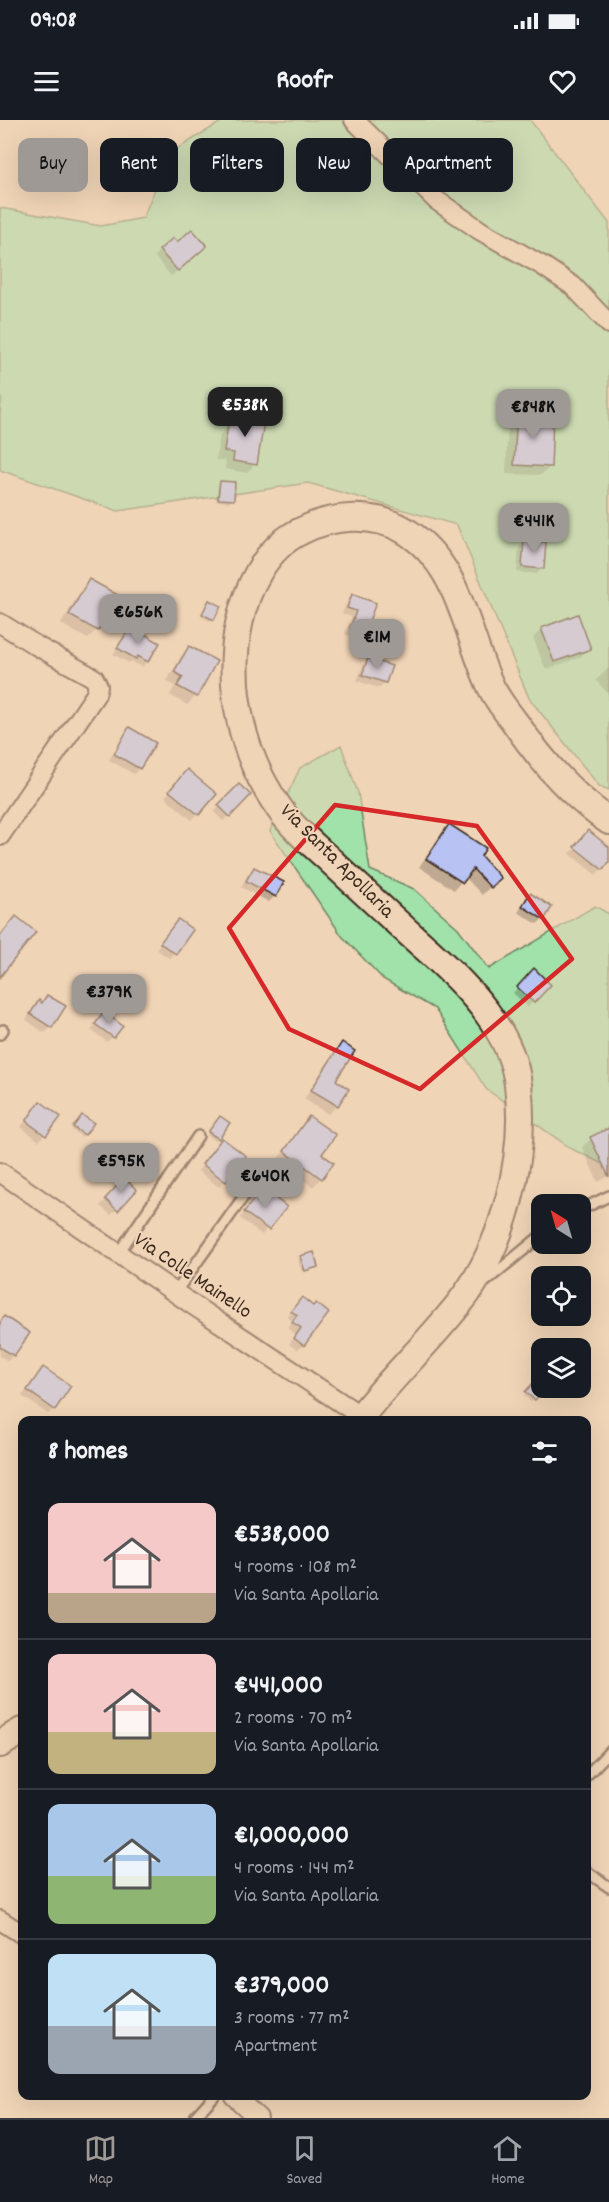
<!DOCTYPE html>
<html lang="en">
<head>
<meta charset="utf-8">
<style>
  :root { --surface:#171b24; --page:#20242c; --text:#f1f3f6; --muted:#9ea1a6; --line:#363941; --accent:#9f9995 }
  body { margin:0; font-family:Dekko,sans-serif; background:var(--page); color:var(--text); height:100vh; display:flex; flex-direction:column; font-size:22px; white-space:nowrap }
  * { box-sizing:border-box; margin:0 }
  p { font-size:20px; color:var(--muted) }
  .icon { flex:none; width:33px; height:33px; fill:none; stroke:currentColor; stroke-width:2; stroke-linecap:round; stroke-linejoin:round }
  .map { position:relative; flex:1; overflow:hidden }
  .details { position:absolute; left:18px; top:1296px; width:573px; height:684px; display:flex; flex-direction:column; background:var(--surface); border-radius:12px; box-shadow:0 6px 24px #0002 }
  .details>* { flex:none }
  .hud { position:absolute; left:18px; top:18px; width:573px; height:54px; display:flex; gap:12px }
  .needle { width:39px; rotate:323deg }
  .fabs { position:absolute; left:531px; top:1074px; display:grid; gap:12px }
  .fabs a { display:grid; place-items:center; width:60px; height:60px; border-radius:12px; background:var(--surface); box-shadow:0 6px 24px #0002; font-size:30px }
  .price { position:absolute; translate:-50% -51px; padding:0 14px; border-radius:12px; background:var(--accent); color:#111; font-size:20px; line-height:39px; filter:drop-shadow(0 2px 3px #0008) }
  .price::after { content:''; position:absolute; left:50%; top:36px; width:18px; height:14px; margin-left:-9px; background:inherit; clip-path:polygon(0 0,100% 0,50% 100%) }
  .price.current { background:#222; color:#fff }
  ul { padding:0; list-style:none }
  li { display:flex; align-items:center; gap:18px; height:150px; padding:0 30px }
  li+li { border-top:2px solid var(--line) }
  li span { display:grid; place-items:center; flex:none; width:168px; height:120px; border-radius:12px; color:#555 }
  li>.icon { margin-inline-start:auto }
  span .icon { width:72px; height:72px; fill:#fffc; stroke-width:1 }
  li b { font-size:26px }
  h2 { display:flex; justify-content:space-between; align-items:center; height:72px; padding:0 30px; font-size:26px }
  .chip { padding:0 21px; border-radius:12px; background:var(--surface); box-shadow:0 6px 24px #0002; font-size:21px; line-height:54px }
  .chip.current { background:var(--accent); color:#111 }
  .status { display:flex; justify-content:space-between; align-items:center; height:42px; padding:0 30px; background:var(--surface); direction:ltr }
  .status svg { height:16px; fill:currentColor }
  header { display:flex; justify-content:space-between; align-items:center; height:78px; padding:0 30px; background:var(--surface); font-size:27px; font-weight:700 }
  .tab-bar { display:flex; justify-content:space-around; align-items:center; height:84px; border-top:2px solid var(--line); background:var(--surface); font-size:16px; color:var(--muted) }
  .tab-bar a { display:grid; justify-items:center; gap:3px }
  .tab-bar .current { color:var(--accent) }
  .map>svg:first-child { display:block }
  .green { fill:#a1e1aa; stroke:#6e8664; stroke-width:1.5 }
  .shadow { fill:#0003 }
  .building { fill:#b8c2f3; stroke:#3b2a1e; stroke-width:1.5 }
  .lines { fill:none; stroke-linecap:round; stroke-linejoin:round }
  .lane-casing { stroke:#3b2a1e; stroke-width:14 }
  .street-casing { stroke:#3b2a1e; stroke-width:22 }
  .secondary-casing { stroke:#3b2a1e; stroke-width:30 }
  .lane { stroke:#f0d4b7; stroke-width:9 }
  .street { stroke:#f0d4b7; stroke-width:18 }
  .secondary { stroke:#f0d4b7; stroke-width:26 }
  .marked { fill:none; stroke:#d62828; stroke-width:4.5; stroke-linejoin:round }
  .labels { text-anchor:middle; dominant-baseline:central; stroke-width:4.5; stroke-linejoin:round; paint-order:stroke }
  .street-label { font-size:21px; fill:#3b2a1e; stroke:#f0d4b7 }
</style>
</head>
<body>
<div class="status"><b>09:08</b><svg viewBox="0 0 49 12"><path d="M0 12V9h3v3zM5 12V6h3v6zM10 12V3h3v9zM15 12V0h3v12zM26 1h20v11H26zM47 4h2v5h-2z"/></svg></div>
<header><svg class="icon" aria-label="menu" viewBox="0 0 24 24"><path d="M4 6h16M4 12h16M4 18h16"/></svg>Roofr<svg class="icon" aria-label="heart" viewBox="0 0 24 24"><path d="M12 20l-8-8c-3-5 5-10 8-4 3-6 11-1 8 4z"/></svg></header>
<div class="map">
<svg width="609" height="1998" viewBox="0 0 609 1998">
  <rect width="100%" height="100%" fill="#f0d4b7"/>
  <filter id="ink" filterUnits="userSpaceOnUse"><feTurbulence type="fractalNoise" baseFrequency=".0167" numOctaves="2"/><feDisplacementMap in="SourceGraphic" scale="12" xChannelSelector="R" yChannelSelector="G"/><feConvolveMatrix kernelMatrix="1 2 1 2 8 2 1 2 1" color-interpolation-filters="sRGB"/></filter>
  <g filter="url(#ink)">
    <!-- green -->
    <g class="green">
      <polygon points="224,0 530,0 609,103 609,670 599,666 529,578 457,405 308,363 118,391 0,350 0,88 101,106 143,98 169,34"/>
      <polygon points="341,625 358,673 370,750 414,769 458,808 489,849 595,786 609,794 609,1047 572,1029 486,969 435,889 383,859 342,816 270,711 300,648"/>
    </g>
    <!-- shadow -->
    <g class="shadow">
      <polygon points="176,125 199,132 171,156 154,136 160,131"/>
      <polygon points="0,278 3,278 0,295"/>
      <polygon points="235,293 255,344 247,353 225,349 226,341 216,340 220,315 225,310 226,302"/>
      <polygon points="517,293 550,347 541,355 506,354 508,302"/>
      <polygon points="220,362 232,380 230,382 216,381 218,365"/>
      <polygon points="525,421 542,448 537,454 517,452 519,427"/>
      <polygon points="89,461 116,476 96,510 88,519 61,504 81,470"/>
      <polygon points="352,476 363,513 357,518 345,514 352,497 342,494 347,482"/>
      <polygon points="209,482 212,499 210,501 201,497"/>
      <polygon points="131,507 147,541 142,547 131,541 129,543 113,534"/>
      <polygon points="542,509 589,528 580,537 546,550 533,518"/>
      <polygon points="189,527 196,576 187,585 170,575 175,566 167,561 181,536"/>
      <polygon points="368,539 385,563 379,568 357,561 363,545"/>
      <polygon points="609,548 609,575 596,560"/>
      <polygon points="129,609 139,648 134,654 109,640 124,615"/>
      <polygon points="182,657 215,674 192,700 165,677"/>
      <polygon points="239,666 249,675 223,701 214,692"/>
      <polygon points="449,706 499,758 482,775 465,757 454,770 419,747 441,714"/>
      <polygon points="583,718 609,729 609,740 596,755 570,734"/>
      <polygon points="254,748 275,776 269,782 241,767 248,754"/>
      <polygon points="531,775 543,799 537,804 518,792"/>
      <polygon points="178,801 174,833 169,838 156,829"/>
      <polygon points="534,850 549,865 528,887 513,873"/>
      <polygon points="47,876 51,907 45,913 26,900 33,888"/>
      <polygon points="99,900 113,917 107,922 91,910"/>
      <polygon points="342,924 334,961 347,969 337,986 328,994 304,979 334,933"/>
      <polygon points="35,989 59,997 39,1021 21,1007"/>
      <polygon points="310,998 320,1035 321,1058 313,1067 276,1041"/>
      <polygon points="79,999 84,1014 82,1017 72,1010"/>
      <polygon points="217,1000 228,1004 215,1021 207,1015"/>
      <polygon points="609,1010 609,1056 598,1062 582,1027 591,1019"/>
      <polygon points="216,1026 244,1036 219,1067 198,1051"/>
      <polygon points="124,1060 135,1070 111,1095 100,1086"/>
      <polygon points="256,1076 285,1087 262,1115 240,1098"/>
      <polygon points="301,1137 316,1146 302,1152 298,1140"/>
      <polygon points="302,1179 303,1225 297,1230 289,1224 296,1215 288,1208 292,1201 287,1197"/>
      <polygon points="5,1198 13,1235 8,1241 0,1236 0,1202"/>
      <polygon points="43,1249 54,1289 48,1294 22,1276"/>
      <polygon points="535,1263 542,1269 531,1282 524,1275"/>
    </g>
    <!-- building -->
    <g class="building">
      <polygon points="192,109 207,126 178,151 159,130 173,118 177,122"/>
      <polygon points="517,291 540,292 540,298 553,299 551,347 514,345"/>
      <polygon points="235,292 265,296 257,345 233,341 234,333 224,331 228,305 232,305"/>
      <polygon points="220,361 235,362 234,380 218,379"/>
      <polygon points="524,420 546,422 544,449 522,447"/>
      <polygon points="89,459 118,475 98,511 69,495"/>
      <polygon points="352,474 376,483 364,514 350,508 356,491 347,488"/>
      <polygon points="209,480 221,486 214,500 202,494"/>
      <polygon points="578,494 591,529 554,542 541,508"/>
      <polygon points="131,506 160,523 148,542 138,536 136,539 117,528"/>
      <polygon points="189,526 217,541 197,577 177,566 183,557 174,552"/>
      <polygon points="368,538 392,546 386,563 362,555"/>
      <polygon points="129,607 156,623 140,649 114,634"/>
      <polygon points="187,649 217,674 199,695 169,671"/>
      <polygon points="239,664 251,675 230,697 218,685"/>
      <polygon points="449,704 486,728 481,736 501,758 491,768 473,749 463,763 426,739"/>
      <polygon points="588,710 609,727 609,742 603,750 574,727"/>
      <polygon points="254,747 284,762 276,777 246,761"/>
      <polygon points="530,773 552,787 544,800 522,786"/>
      <polygon points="16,796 36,812 0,857 0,816"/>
      <polygon points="178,799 193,810 176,834 160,823"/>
      <polygon points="534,848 551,865 534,883 517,867"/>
      <polygon points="47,875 66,886 52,908 30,894 39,880 42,883"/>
      <polygon points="104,892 123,906 114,918 95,904"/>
      <polygon points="342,922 355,931 336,960 349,969 338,986 311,970"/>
      <polygon points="40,981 61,997 46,1016 26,1001"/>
      <polygon points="82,995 94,1003 85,1015 73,1007"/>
      <polygon points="220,996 230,1003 219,1019 208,1012"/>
      <polygon points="309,996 336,1015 322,1034 334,1043 322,1059 284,1031"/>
      <polygon points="609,1008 609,1057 590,1017"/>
      <polygon points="222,1018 246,1036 226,1062 202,1044"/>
      <polygon points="124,1058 137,1070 118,1091 105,1079"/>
      <polygon points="262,1068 287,1087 269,1110 244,1092"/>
      <polygon points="314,1132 318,1147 305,1151 300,1136"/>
      <polygon points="302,1177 313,1186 316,1183 329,1193 304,1226 294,1218 301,1208 292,1202 297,1195 291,1191"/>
      <polygon points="4,1196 30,1213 14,1236 0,1227 0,1203"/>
      <polygon points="43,1247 71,1266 55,1290 27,1270"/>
      <polygon points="535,1261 545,1269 535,1280 525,1272"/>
    </g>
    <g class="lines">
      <!-- lane casing -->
      <g class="lane-casing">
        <g id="lane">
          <polyline points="0,914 3,910"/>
          <polyline points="580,1090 609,1076"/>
          <polyline points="118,1134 198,1016"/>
          <polyline points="486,1161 542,1115"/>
          <polyline points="175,1173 244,1076"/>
          <polyline points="586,1656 609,1632"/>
          <polyline points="586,1751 609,1767"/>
          <polyline points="194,1998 214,1976"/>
        </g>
      </g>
      <!-- street casing -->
      <g class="street-casing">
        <g id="street">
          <polyline points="354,0 436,80 481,111 543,146 573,166 609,204"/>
          <polyline points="0,503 37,526 94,558 98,566 96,574 0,716"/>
          <polyline points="0,1052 193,1185 361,1296"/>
          <polyline points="0,1800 22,1814"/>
          <polyline points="234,1976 258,1998"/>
        </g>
      </g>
      <!-- secondary casing -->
      <g class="secondary-casing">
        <g id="secondary">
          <path d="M358 1300C389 1260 427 1224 459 1184 504 1128 527 1036 518 965 512 911 468 867 430 832 397 803 365 773 333 743 315 726 293 709 279 688 242 636 226 567 239 504 247 468 265 428 301 411 332 395 373 392 404 410 462 445 465 514 492 569 498 580 506 591 514 601 540 639 570 675 609 701"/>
          <polyline points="0,1624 22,1611"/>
        </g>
      </g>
      <!-- lane -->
      <use href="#lane" class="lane"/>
      <!-- street -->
      <use href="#street" class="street"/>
      <!-- secondary -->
      <use href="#secondary" class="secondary"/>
    </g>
  </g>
  <!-- marked area -->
  <path d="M0 0H609V1998H0ZM335 685 477 706 572 839 420 969 289 909 229 808Z" fill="#f0d4b7" fill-opacity=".55" fill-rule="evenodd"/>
  <path class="marked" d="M335 685 477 706 572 839 420 969 289 909 229 808Z"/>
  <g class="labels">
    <!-- street labels -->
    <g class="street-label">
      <text transform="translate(336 742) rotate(45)">Via Santa Apollaria</text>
      <text transform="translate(192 1157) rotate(34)">Via Colle Mainello</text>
    </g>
  </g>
</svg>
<div class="fabs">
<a><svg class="needle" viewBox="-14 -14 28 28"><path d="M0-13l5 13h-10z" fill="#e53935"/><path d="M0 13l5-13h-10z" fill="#9ea1a6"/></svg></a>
<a><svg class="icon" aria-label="locate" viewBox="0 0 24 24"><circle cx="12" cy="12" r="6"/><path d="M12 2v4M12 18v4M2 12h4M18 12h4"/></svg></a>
<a><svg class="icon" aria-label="layers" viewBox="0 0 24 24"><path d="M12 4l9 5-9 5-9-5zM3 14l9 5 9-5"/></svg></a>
</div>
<b class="price current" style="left:245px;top:318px">€538K</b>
<b class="price" style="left:533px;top:320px">€848K</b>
<b class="price" style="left:534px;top:434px">€441K</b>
<b class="price" style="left:138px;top:525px">€656K</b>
<b class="price" style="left:377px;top:550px">€1M</b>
<b class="price" style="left:109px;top:905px">€379K</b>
<b class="price" style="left:121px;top:1074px">€595K</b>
<b class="price" style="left:265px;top:1089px">€640K</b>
<div class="hud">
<a class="chip current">Buy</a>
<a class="chip">Rent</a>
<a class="chip">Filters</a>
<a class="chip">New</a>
<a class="chip">Apartment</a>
</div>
<section class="details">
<h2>8 homes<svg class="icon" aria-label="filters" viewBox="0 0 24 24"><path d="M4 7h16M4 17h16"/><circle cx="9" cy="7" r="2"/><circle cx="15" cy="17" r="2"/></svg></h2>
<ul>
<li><span style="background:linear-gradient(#f6c9c9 75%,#b9a48a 0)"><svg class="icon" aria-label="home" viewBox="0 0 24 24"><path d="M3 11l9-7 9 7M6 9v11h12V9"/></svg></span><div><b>€538,000</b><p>4 rooms · 108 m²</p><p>Via Santa Apollaria</p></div></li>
<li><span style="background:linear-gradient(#f6c9c9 65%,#c2b280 0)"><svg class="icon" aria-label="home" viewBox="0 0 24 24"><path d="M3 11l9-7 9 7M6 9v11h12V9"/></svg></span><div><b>€441,000</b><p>2 rooms · 70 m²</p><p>Via Santa Apollaria</p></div></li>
<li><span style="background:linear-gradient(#a9c7e8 60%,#8fb573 0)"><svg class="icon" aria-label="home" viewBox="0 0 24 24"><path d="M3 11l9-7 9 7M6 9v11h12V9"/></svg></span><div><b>€1,000,000</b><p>4 rooms · 144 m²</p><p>Via Santa Apollaria</p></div></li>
<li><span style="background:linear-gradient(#bfe0f5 60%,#9aa5b1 0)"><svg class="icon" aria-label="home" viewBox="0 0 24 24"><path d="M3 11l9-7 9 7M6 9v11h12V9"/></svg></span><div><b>€379,000</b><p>3 rooms · 77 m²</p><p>Apartment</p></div></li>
</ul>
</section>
</div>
<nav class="tab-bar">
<a class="current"><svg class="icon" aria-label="map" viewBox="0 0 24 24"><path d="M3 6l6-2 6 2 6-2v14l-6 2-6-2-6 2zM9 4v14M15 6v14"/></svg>Map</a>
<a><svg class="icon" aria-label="saved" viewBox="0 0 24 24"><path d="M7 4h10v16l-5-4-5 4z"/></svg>Saved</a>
<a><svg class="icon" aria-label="home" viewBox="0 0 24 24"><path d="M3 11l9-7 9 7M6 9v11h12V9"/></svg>Home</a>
</nav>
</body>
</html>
